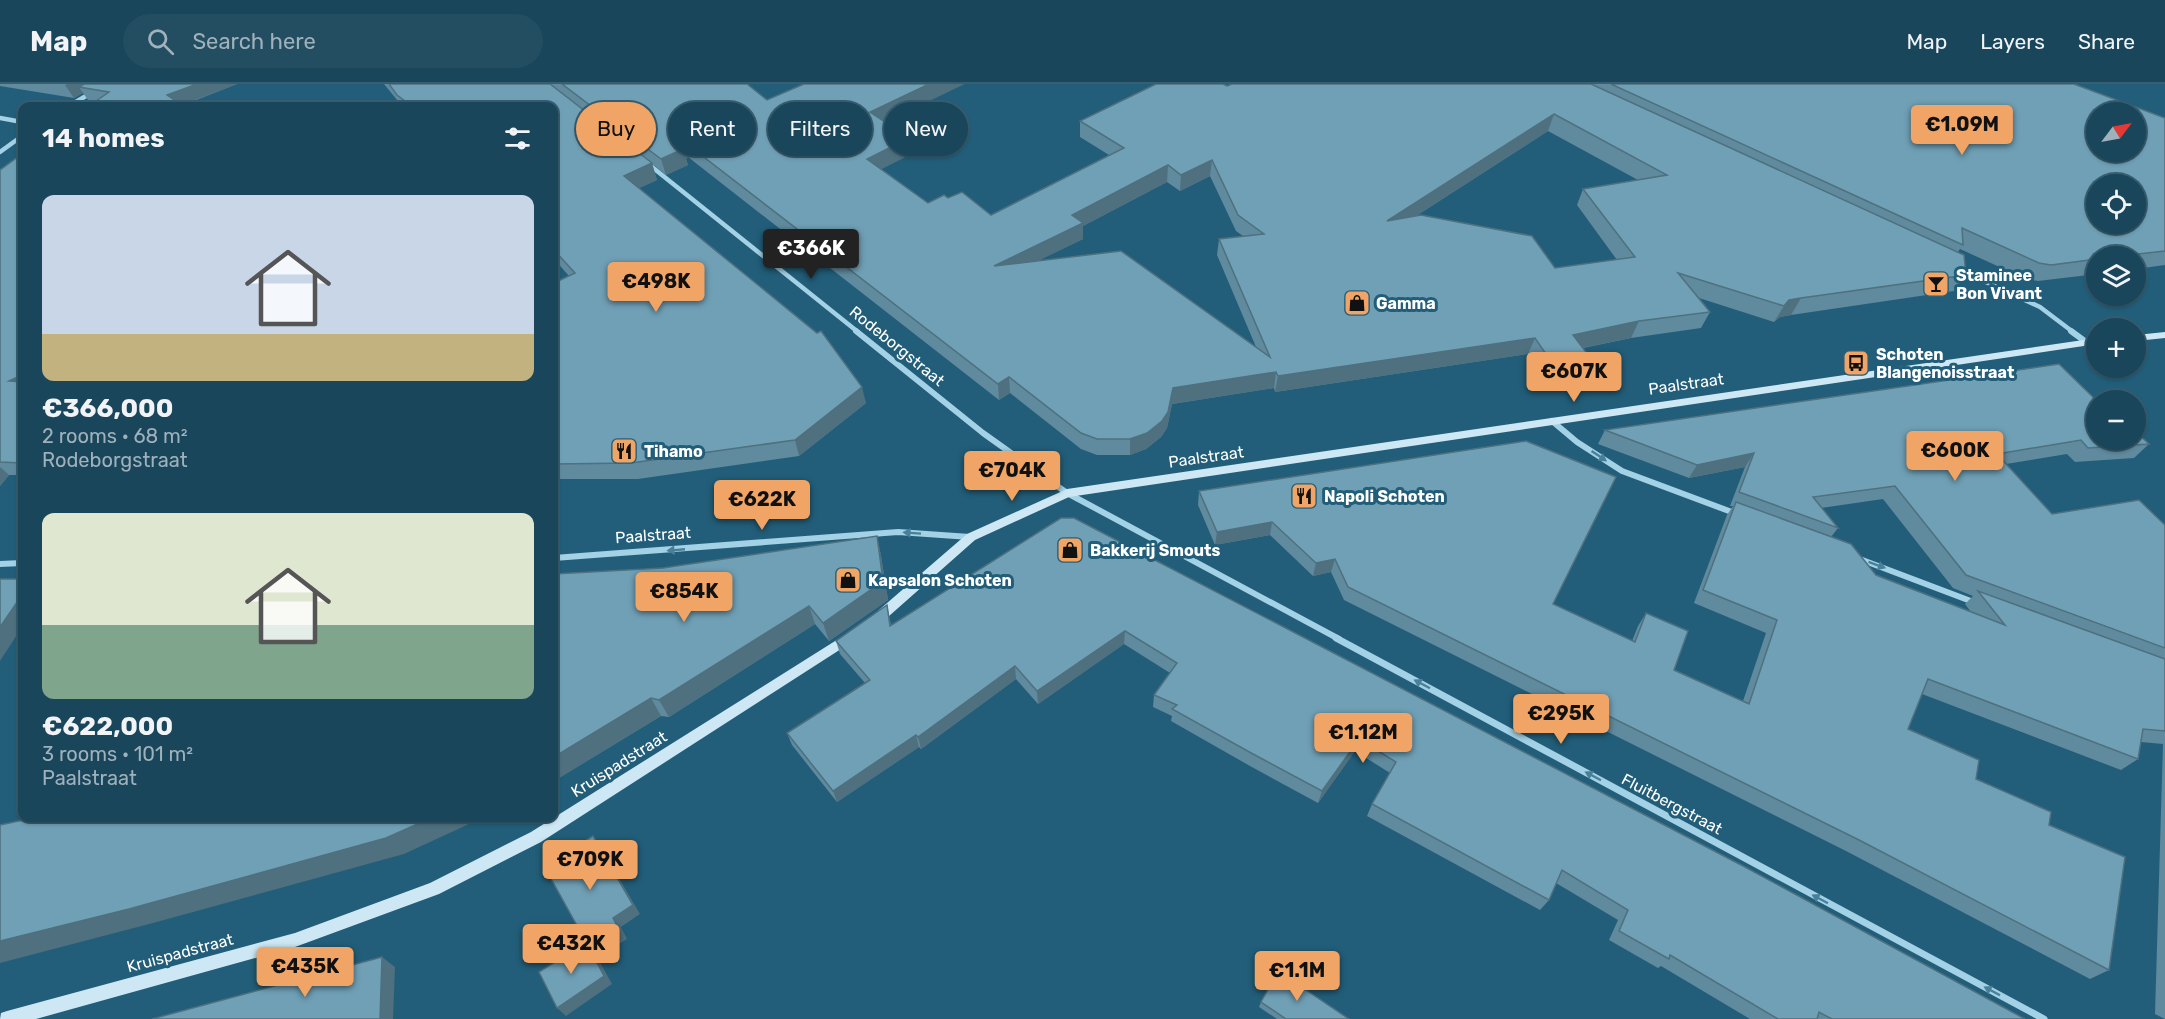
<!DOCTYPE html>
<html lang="en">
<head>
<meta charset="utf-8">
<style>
  :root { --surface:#1a465b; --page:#234d61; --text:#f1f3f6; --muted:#9fb1bb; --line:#385e71; --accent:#f0a566 }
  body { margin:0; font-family:Rubik,sans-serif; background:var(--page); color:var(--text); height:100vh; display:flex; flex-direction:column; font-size:22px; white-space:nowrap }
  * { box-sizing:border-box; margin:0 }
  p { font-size:20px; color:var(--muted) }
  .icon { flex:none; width:33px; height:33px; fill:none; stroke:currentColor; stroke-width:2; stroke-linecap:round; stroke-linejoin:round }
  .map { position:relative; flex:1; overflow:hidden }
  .panel { position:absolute; left:18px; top:18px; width:540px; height:720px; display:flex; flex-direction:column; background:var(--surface); border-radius:12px; box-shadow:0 2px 4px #0004,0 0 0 2px var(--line) }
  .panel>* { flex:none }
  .top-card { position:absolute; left:576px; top:18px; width:570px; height:54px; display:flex; gap:12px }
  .needle { width:39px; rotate:58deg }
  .tools { position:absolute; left:2086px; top:18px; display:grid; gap:12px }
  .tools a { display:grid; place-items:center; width:60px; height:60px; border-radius:50%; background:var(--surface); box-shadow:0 2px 4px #0004,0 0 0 2px var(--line); font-size:30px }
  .price { position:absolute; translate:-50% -51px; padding:0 14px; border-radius:6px; background:var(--accent); color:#111; font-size:20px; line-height:39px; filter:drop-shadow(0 2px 3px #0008) }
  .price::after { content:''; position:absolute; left:50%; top:36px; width:18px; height:14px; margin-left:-9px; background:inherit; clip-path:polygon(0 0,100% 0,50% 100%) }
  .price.current { background:#222; color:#fff }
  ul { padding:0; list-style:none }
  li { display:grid; align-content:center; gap:12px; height:318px; padding:0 24px }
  li span { display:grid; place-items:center; height:186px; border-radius:12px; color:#555 }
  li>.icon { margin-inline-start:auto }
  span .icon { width:108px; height:108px; fill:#fffc; stroke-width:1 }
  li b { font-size:26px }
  h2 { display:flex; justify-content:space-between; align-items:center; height:72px; padding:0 24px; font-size:26px }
  .pill { padding:0 21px; border-radius:27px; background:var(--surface); box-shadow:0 2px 4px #0004,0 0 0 2px var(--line); font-size:21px; line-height:54px }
  .pill.current { background:var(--accent); color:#111 }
  header { display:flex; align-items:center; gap:36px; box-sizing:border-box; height:84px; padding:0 30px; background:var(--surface); border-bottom:2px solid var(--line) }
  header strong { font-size:28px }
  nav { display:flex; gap:33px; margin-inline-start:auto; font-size:21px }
  .search { width:420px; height:54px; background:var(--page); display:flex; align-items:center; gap:15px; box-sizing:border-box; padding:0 21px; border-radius:33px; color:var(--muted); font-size:22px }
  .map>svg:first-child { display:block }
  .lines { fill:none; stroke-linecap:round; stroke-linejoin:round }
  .street-far2 { stroke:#a3d1e5; stroke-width:4.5 }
  .street-far1 { stroke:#a3d1e5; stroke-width:6 }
  .street { stroke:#a3d1e5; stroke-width:7 }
  .secondary { fill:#cde8f4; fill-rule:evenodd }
  .wall { fill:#608a9d; fill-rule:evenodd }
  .shaded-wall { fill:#4e707f }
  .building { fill:#70a0b6; stroke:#4e707f; stroke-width:1.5; fill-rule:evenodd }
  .oneway { fill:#498099 }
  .labels { text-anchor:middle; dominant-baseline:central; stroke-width:6; stroke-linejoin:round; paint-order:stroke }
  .poi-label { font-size:16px; font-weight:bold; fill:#fff; stroke:#225e79; text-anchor:start }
  .street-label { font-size:16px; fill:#fff; stroke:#225e79 }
</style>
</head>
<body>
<header>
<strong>Map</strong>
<div class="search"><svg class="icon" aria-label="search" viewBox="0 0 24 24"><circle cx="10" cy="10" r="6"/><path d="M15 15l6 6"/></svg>Search here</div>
<nav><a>Map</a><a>Layers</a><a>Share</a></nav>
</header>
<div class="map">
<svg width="2165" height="935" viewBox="0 0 2165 935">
  <rect width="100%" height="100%" fill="#225e79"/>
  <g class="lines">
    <!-- street-far2 -->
    <g class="street-far2">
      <polyline points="69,22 91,9"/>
      <polyline points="0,34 22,38"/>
      <polyline points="0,68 22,52"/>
      <polyline points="647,79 858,248"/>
      <polyline points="1960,186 2040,223 2073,248"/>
    </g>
    <!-- street-far1 -->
    <g class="street-far1">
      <polyline points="856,247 983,349 1067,409 1339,555"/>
      <polyline points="2071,247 2086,258"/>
      <polyline points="1552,337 1577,358 1622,387 1737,430"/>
      <polyline points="554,474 898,448 970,453"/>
      <polyline points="1857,474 1976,519"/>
      <polyline points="0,480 22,479"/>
    </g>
    <!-- street -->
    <polyline class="street" points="1336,554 2044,935"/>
    <!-- secondary -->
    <g class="secondary">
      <polygon points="2165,248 2165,254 2136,257 2136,251"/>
      <polygon points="2097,254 2097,260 1069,413 975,456 880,540 876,541 872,540 870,536 872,532 967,450 1067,405"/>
      <polygon points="851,547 855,548 857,552 855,556 541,758 439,810 295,863 36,935 0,935 1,929 7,927 295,849 430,799 531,748"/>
    </g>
  </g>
  <!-- wall -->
  <g class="wall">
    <polygon points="0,0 237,0 181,22 97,17 88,16 83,9 74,14 0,2"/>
    <path d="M384 0H747L767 16 804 0H964L885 38 911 70 881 85 928 119 948 114 991 131 1109 71 1080 53V37L1227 2 1232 0H2074L2165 34V181L2136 185V172H2097V190L2038 197 2026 195 1960 165 1958 168 1966 191 1954 207 1791 231 1780 233 1774 238 1699 214 1710 228 1701 244 1631 254 1583 264 1595 280 1587 296 1550 302 1528 270 1275 308 1274 304 1172 320 1167 344 1161 353 1146 365 1130 371H1097L1081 365 1010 309 999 316 688 73 686 75 688 81 666 91 652 80 657 96 639 104 866 319 799 372 638 395H554V199L569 192 554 175V22H402ZM1548 47 1638 96 1583 105 1577 121 1617 176 1555 184 1416 132ZM1210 92 1236 147 1243 152 1219 155 1217 171 1256 263 1039 176 1083 155V142L1167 98 1180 107Z"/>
    <polygon points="22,70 22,391 9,391 0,402 0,86"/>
    <path d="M1605 346 2097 356 2149 360 2134 374 2075 378 2067 370 2006 380 2052 430 2165 441V935L2155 930 2163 660 2141 658 2138 675 2121 686 1922 610 1908 645 1976 695 2049 741 2109 886 2090 895 1846 767 1344 516 1331 488 1313 492 1270 451 1215 461 1198 421 1199 407 1553 520 1632 557 1638 542 1646 529 1674 586 1743 617 1766 549 1694 519 1727 431 1733 422H1730L1745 383 1689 394 1598 360ZM1883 415 1953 504 1973 512 1965 520 1971 528 1876 491 1831 453 1838 444 1821 424Z"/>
    <polygon points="1061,434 2025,935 1750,935 1661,882 1658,884 1609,856 1618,836 1556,799 1549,816 1540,826 1367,732 1372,720 1390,689 1355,667 1318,719 1250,682 1171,637 1172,632 1153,623 1154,611 1170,589 1124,560 1038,620 1016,595 921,665 919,663 837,718 792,661 787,649 865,599 840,570 836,557 887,521 891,541"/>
    <polygon points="877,452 881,472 888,516 829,557 815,540 669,633 661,632 554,697 554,490 663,484"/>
    <polygon points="1261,918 1349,935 1277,935 1259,923"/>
  </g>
  <!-- shaded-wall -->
  <g class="shaded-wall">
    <polygon points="67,0 99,0 79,3 83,9 74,14 65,1"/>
    <polygon points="197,0 237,0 179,22 167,11"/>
    <polygon points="929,0 964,0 873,44 870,28"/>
    <polygon points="1554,30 1548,47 1383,153 1387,137"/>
    <polygon points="909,54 911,70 870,91 867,75"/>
    <polygon points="683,57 688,73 686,75 688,81 666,91 661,75"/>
    <polygon points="1212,76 1210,92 1180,107 1181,91"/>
    <polygon points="652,79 657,96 630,108 624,92"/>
    <polygon points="1168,81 1167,98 1083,142 1083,155 995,198 994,182 1072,131"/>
    <polygon points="1801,214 1791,231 1780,233 1774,238 1784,222 1789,216"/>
    <polygon points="1639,237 1631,254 1566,267 1573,251"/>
    <polygon points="1535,254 1528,270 1275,308 1278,292"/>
    <polygon points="1276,288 1274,304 1172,320 1167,344 1161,353 1146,365 1130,371 1130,355 1173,304"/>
    <polygon points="22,291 22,310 9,297"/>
    <polygon points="1009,293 1010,309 999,316 998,300"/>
    <polygon points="862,303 866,319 799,372 795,356"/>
    <polygon points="1754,369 1745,383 1689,394 1697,381"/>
    <polygon points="0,383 9,391 0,402"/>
    <polygon points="1272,438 1270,451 1215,461 1217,448"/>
    <polygon points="877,452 881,472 888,516 829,557 823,539"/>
    <polygon points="1335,475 1331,488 1313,492 1316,479"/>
    <polygon points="22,511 22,543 0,577 0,543"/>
    <polygon points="809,522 815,540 669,633 659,616"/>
    <polygon points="1125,547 1124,560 1038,620 1037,607"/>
    <polygon points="1015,582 1016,595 921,665 918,653"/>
    <polygon points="651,614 661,632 554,697 554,673"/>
    <polygon points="916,651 919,663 837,718 833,707"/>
    <polygon points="1359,655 1355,667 1318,719 1322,707"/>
    <polygon points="431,734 482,734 404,770 153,839 0,879 0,857"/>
    <polygon points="593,752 600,762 640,830 621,843 627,855 597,873 612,900 566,932 557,924 586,858"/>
    <polygon points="382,873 395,883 393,935 380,935"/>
  </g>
  <!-- building -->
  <g class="building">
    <polygon points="84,0 197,0 167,11 183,22 89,22 109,8 79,3"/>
    <polygon points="389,0 550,0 652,79 624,92 817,249 821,247 862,303 795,356 631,379 554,380 554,199 575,189 554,166 554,22 412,22 397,11"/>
    <path d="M562 0H747L767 16 804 0H929L870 28 909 54 867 75 928 119 944 111 948 114 962 108 991 131 1124 64 1080 37 1156 0H1223L1227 2 1232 0H1591L1964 171 1966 191 1801 214 1789 216 1784 222 1678 189 1710 228 1639 237 1573 251 1595 280 1557 286 1535 254 1278 292 1276 288 1173 304 1168 328 1162 337 1147 349 1130 355H1097L1081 349 1009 293 998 300 683 57 680 60 683 65 661 75ZM1554 30 1667 91 1583 105 1635 173 1555 184 1532 152 1421 131 1387 137ZM1212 76 1238 131 1264 150 1219 155 1270 273 1121 167 994 182 1083 139 1072 131 1168 81 1181 91Z"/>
    <path d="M1611 0H2074L2165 34V167L2120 172H2097V175L2051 181 2039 179 1962 144 1963 161ZM2097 28H2136V68H2097ZM2097 100H2136V140H2097Z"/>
    <polygon points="22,70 22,291 9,297 22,298 22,379 0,378 0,86"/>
    <polygon points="2059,280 2097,317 2097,356 2136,356 2136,348 2149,360 2088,364 2081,356 1997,370 2052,430 2139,416 2165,441 2165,564 1966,491 1895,402 1813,413 1838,444 1739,408 1754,369 1697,381 1605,346"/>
    <polygon points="1526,357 1616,393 1553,520 1635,558 1646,529 1688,547 1674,586 1749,620 1777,536 1703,506 1736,418 1851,460 1876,491 2005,541 1978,507 2165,575 2165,647 2143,645 2138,675 1928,595 1908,645 1979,676 1976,695 2051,728 2049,741 2125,773 2109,886 1859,756 1348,503 1335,475 1316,479 1272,438 1217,448 1199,407"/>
    <polygon points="1061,434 1074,434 1745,783 2025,935 1832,935 1819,928 1817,935 1778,935 1670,871 1669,875 1619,847 1628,826 1562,786 1549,816 1372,720 1396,678 1359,655 1322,707 1253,670 1172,625 1177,621 1154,611 1177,579 1125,547 1037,607 1015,582 918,653 916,651 833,707 787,649 870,596 836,557 887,521 890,542"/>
    <polygon points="877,452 883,497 823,539 809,522 659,616 651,614 554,673 554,490 663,484"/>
    <polygon points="0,495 22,495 22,511 0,543"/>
    <polygon points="33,734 431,734 386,754 129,825 0,857 0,741"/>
    <polygon points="593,752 633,821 613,834 619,846 590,865 544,782"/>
    <polygon points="586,858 604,892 557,924 539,888"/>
    <polygon points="382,873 380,935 152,935"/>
    <polygon points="1278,887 1349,935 1286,935 1261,918"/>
  </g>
  <!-- one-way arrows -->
  <defs><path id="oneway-solid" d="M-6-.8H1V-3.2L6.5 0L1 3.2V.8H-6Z" transform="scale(1.5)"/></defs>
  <g class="oneway">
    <use href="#oneway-solid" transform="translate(1599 372) rotate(34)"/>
    <use href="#oneway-solid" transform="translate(912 449) rotate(-176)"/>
    <use href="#oneway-solid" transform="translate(676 466) rotate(175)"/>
    <use href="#oneway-solid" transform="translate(1877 481) rotate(20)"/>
    <use href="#oneway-solid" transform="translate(1422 600) rotate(-152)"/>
    <use href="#oneway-solid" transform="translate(1593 692) rotate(-152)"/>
    <use href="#oneway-solid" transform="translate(1820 815) rotate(-152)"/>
    <use href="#oneway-solid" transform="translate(1992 907) rotate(-152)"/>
  </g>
  <!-- icons -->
  <defs>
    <g id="bar-square" transform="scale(1.35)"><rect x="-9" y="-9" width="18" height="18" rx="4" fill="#f0a566" stroke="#225e79"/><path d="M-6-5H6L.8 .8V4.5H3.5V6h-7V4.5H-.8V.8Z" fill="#111"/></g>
    <g id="shop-square" transform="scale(1.35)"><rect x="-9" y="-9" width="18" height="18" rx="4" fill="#f0a566" stroke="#225e79"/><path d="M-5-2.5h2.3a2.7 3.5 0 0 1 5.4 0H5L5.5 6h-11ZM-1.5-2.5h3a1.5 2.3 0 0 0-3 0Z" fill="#111"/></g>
    <g id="bus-square" transform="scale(1.35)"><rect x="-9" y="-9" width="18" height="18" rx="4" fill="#f0a566" stroke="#225e79"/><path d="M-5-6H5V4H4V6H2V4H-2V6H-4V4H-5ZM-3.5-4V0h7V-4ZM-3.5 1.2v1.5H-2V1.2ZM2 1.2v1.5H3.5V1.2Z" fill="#111"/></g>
    <g id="restaurant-square" transform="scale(1.35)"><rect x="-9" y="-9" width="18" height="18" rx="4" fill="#f0a566" stroke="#225e79"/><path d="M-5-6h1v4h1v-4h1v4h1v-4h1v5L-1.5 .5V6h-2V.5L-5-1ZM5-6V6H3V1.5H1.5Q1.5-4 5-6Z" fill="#111"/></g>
  </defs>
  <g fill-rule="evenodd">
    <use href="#bar-square" x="1936" y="200"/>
    <use href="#shop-square" x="1357" y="219"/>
    <use href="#bus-square" x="1856" y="279"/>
    <use href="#restaurant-square" x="624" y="367"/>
    <use href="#restaurant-square" x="1304" y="412"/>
    <use href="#shop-square" x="1070" y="466"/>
    <use href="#shop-square" x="848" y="496"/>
  </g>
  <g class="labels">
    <!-- poi labels -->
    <g class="poi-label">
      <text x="1956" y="191">Staminee<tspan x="1956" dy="18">Bon Vivant</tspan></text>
      <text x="1376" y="219">Gamma</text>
      <text x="1876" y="270">Schoten<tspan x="1876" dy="18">Blangenoisstraat</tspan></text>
      <text x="644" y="367">Tihamo</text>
      <text x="1324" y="412">Napoli Schoten</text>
      <text x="1090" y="466">Bakkerij Smouts</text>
      <text x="868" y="496">Kapsalon Schoten</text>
    </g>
    <!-- street labels -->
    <g class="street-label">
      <text transform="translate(897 262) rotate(39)">Rodeborgstraat</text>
      <text transform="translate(1686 300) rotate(-8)">Paalstraat</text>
      <text transform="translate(1206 373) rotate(-8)">Paalstraat</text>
      <text transform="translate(653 451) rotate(-4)">Paalstraat</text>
      <text transform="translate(619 680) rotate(-32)">Kruispadstraat</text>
      <text transform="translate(1672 720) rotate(28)">Fluitbergstraat</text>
      <text transform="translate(180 869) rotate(-15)">Kruispadstraat</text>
    </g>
  </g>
</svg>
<div class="tools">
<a><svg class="needle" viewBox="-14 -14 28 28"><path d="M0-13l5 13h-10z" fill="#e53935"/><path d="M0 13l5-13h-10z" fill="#9fb1bb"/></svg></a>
<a><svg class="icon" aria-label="locate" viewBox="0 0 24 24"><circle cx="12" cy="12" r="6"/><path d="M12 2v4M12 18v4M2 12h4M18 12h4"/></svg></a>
<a><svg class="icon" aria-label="layers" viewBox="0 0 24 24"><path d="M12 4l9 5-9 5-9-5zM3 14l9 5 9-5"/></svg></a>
<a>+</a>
<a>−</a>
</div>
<b class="price" style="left:1962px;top:72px">€1.09M</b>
<b class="price current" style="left:811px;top:196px">€366K</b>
<b class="price" style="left:656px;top:229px">€498K</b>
<b class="price" style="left:1574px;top:319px">€607K</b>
<b class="price" style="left:1955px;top:398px">€600K</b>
<b class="price" style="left:1012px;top:418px">€704K</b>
<b class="price" style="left:762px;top:447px">€622K</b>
<b class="price" style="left:684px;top:539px">€854K</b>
<b class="price" style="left:1561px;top:661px">€295K</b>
<b class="price" style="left:1363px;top:680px">€1.12M</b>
<b class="price" style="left:590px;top:807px">€709K</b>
<b class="price" style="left:571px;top:891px">€432K</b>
<b class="price" style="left:305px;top:914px">€435K</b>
<b class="price" style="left:1297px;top:918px">€1.1M</b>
<div class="top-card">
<a class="pill current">Buy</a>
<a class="pill">Rent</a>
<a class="pill">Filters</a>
<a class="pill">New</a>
</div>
<section class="panel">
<h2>14 homes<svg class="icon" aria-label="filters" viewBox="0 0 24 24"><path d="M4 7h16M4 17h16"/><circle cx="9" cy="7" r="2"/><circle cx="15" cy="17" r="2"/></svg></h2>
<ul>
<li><span style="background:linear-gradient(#c9d6e8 75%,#c2b280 0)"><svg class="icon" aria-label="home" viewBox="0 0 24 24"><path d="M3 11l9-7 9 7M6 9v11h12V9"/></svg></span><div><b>€366,000</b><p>2 rooms · 68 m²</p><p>Rodeborgstraat</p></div></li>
<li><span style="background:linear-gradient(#dfe7d0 60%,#7fa58c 0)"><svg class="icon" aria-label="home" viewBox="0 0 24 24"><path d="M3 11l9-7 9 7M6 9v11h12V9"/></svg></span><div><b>€622,000</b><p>3 rooms · 101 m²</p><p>Paalstraat</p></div></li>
</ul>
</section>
</div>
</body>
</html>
